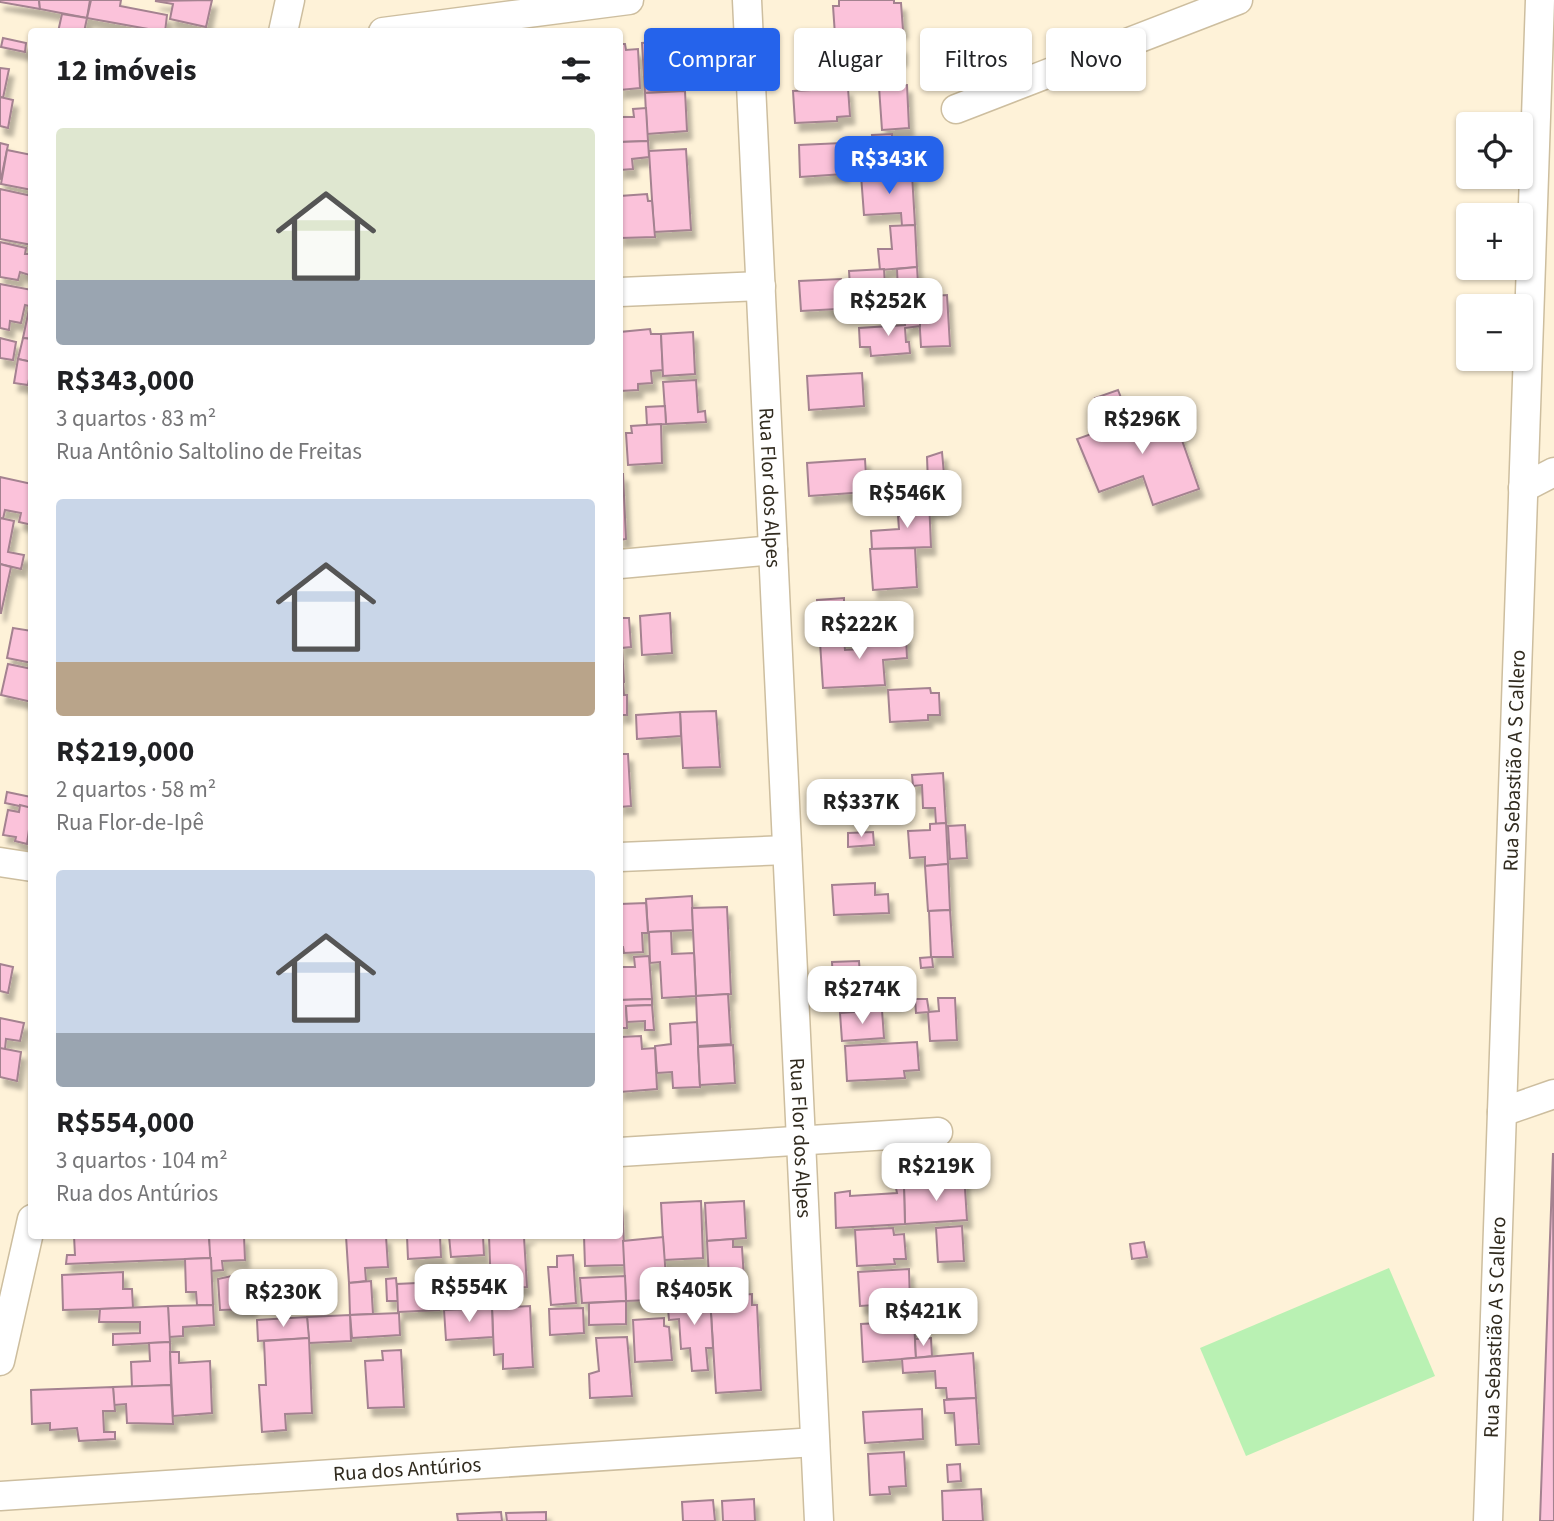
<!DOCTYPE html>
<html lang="pt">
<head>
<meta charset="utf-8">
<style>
  :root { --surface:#fff; --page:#f2f2f2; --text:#202124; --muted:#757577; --accent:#2563eb }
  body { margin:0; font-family:"Source Sans 3",sans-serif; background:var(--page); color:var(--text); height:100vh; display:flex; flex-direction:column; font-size:26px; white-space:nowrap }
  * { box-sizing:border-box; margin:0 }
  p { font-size:23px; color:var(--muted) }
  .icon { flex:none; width:38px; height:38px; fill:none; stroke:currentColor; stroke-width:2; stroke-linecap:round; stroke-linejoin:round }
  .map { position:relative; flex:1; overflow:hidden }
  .drawer { position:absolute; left:28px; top:28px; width:595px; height:1211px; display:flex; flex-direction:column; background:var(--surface); border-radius:7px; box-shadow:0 2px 5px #0004 }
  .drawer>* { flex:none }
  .guide { position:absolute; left:644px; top:28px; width:665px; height:63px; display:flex; gap:14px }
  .tools { position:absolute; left:1456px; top:112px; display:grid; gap:14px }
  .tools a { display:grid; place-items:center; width:77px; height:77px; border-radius:7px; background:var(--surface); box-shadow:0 2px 5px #0004; font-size:35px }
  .price { position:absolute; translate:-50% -60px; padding:0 16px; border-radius:14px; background:#fff; color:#222; font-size:23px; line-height:46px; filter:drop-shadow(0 2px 4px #0008) }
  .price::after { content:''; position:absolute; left:50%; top:42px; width:21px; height:16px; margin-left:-10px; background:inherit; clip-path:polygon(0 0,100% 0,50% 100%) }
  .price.selected { background:var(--accent); color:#fff }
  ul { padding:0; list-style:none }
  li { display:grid; align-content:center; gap:14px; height:371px; padding:0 28px }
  li span { display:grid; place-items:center; height:217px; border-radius:7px; color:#555 }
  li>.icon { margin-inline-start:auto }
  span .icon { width:126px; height:126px; fill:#fffc; stroke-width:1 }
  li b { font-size:30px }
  h2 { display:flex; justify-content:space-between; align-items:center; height:84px; padding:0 28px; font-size:30px }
  .tag { padding:0 24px; border-radius:7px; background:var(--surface); box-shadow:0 2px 5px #0004; font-size:24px; line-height:63px }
  .tag.selected { background:var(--accent); color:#fff }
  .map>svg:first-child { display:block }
  .green { fill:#b9f1b3 }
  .building { fill:#fbc2da; stroke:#a48290; stroke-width:2; filter:url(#shadow) }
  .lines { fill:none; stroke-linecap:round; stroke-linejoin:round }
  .minor-casing { stroke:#cdbe9f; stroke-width:31 }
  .minor { stroke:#fff; stroke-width:28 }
  .labels { text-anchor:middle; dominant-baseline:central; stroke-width:5; stroke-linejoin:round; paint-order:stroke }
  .street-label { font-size:21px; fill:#312b1f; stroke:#fff }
</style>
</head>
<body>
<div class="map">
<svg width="1554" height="1521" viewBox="0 0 1554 1521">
  <defs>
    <filter id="shadow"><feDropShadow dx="4.5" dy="8" stdDeviation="2" flood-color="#0004"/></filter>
  </defs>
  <rect width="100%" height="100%" fill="#fef2d8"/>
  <!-- green -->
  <polygon class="green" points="1389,1268 1435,1376 1246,1456 1200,1348"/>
  <!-- building -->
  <g class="building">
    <polygon points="0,0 39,0 40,9 0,2"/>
    <polygon points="39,0 90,0 87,18 40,9"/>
    <polygon points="91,0 121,0 120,6 167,15 165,32 87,18"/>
    <polygon points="212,0 206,27 170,19 173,4 155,1"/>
    <polygon points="839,0 894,0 894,3 901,3 903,30 835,35 833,6 839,6"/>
    <polygon points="62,14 87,18 84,32 58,32"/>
    <polygon points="3,38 26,43 25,52 1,47"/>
    <polygon points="672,41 674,91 645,93 642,43"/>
    <polygon points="620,44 625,44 626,50 638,49 640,88 620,90"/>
    <polygon points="902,46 902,58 894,58 896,76 874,77 872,47"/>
    <polygon points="0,68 9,69 3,98 0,97"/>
    <polygon points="907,85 909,128 882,130 879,87"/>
    <polygon points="848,88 850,116 837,117 837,121 795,123 793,91"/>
    <polygon points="685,91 687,131 647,134 645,93"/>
    <polygon points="0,97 13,100 8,128 0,126"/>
    <polygon points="646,108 648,141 620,142 620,110 622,110 622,117 634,117 633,109"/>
    <polygon points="892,134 892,141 906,140 907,166 874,168 872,135"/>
    <polygon points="648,141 649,157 632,159 633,169 620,170 620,142"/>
    <polygon points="0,143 8,145 1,179 0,178"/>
    <polygon points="842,143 844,174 800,177 799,145"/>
    <polygon points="686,149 691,230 654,232 649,151"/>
    <polygon points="7,150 32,155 32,190 1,184"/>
    <polygon points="912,174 915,225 902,226 901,213 864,215 861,175"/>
    <polygon points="0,189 32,196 32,245 0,239"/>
    <polygon points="647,194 648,201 652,201 655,237 620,238 620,196"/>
    <polygon points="915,225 917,267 880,270 878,249 892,249 890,226"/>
    <polygon points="0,242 26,248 25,254 32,254 29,275 20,272 18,280 0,277"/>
    <polygon points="917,267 920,316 899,318 897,269"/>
    <polygon points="884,269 885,285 850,287 849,271"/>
    <polygon points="841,279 842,288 854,287 856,308 801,311 799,281"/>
    <polygon points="0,284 32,290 29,306 25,305 21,323 10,321 9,330 0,328"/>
    <polygon points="32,295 32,339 23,338"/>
    <polygon points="947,295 950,346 921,347 918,297"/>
    <polygon points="920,316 920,326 905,328 906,342 909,342 910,353 871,356 870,347 860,347 859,328 905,325 905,318"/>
    <polygon points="650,329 651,334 661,334 663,370 651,371 652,383 638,384 638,390 620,391 620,332"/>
    <polygon points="693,332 695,374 663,376 661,334"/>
    <polygon points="0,338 16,342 13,360 0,358"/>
    <polygon points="23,338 32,339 32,362 18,359"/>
    <polygon points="18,359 32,362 28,385 14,383"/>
    <polygon points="862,373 864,406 809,410 807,376"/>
    <polygon points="696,380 698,412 705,411 706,422 666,424 663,382"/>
    <polygon points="1118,390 1125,408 1101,416 1095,398"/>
    <polygon points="665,406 666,424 647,425 646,407"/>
    <polygon points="1170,406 1199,489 1153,505 1143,476 1099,492 1077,439"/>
    <polygon points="661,424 662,463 628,465 626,433 632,433 631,426"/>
    <polygon points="942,452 947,508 929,509 927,457"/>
    <polygon points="865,459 867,492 809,496 807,463"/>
    <polygon points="620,474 623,474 626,539 620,540"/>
    <polygon points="0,477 32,484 32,525 19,522 21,513 5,510 3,519 0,518"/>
    <polygon points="929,499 931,547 872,549 871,531 899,529 898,516 911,516 910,500"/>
    <polygon points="0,518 14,521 8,552 24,555 21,569 0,564"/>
    <polygon points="915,548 917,587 873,590 870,549"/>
    <polygon points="0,564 11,567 1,613 0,613"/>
    <polygon points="844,598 844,604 861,603 861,608 880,607 882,631 861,633 862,639 819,642 817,600"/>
    <polygon points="670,613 672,653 642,655 640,616"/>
    <polygon points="620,618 629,618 631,647 622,648 624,682 620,682"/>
    <polygon points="13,628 32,631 32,663 7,658"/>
    <polygon points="906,636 907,658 883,660 885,685 823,688 820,642 844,640 845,650 860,649 859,639"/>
    <polygon points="8,664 32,669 32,702 1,695"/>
    <polygon points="620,682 623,682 624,695 627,695 627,715 620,715"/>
    <polygon points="930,688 931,693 939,693 940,715 928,715 928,720 890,722 888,690"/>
    <polygon points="716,711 720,767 683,768 680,712"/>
    <polygon points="680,712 681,736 637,739 636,715"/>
    <polygon points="620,754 628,754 631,806 620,807"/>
    <polygon points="943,773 946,823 936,824 935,808 923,808 922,785 913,786 912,775"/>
    <polygon points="7,792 31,797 29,808 5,803"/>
    <polygon points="20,805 32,808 27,844 15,841 16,837 3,835 8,810 19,812"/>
    <polygon points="946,823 948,864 925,866 925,857 910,858 908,831 930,830 930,824"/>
    <polygon points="965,825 967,858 950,859 948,826"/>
    <polygon points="873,832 874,845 848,847 848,833"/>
    <polygon points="948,864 950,910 928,911 925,866"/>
    <polygon points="875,883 875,895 888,894 889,913 834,915 832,885"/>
    <polygon points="692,896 693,930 648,932 646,899"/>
    <polygon points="646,903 648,933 642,933 643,952 624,953 623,947 620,947 620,904"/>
    <polygon points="727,907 731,994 696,996 692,908"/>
    <polygon points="950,910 953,957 931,957 929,911"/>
    <polygon points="671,931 672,954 694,953 696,996 662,998 660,962 650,963 649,932"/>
    <polygon points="649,956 652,999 620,1000 620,967 635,967 634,957"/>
    <polygon points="932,957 933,967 921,968 920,958"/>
    <polygon points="859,961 860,975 897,972 899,1000 834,1002 832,962"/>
    <polygon points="0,964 13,967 8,993 0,991"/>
    <polygon points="728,994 731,1044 698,1046 696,996"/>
    <polygon points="938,998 955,998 957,1040 930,1041 928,1012 939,1011"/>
    <polygon points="652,999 652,1005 626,1006 627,1028 620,1028 620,1000"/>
    <polygon points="915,999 927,999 929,1012 916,1013"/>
    <polygon points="652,1005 654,1030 645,1030 645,1021 627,1022 626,1006"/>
    <polygon points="882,1010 884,1038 842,1041 840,1013"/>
    <polygon points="0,1018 24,1023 20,1041 6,1039 5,1049 0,1049"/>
    <polygon points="697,1022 700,1087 673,1088 672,1072 657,1073 655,1046 671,1044 670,1024"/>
    <polygon points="641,1036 642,1049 655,1048 657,1089 620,1092 620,1037"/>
    <polygon points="917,1042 919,1070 904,1071 905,1078 847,1081 845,1046"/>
    <polygon points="733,1045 735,1083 700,1085 698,1047"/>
    <polygon points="0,1048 21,1052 17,1081 0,1077"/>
    <polygon points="1553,1153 1554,1521 1540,1521"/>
    <polygon points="956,1173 964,1173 967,1220 905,1224 904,1187 956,1184"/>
    <polygon points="896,1188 904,1188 905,1224 836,1228 835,1193 850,1191 850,1196 897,1193"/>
    <polygon points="701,1201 703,1258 664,1260 661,1203"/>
    <polygon points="744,1201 746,1238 707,1241 705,1203"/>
    <polygon points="622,1204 625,1265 585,1266 584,1236 620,1236 620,1205"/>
    <polygon points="962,1226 964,1261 938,1262 936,1228"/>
    <polygon points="893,1228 894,1235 904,1234 906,1259 894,1259 895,1264 857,1266 855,1230"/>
    <polygon points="74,1236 209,1236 211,1258 66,1264 67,1255 75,1255"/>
    <polygon points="209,1236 244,1236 245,1260 222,1261 223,1270 211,1271"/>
    <polygon points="346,1236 386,1236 388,1267 365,1268 366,1281 349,1283"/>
    <polygon points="407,1236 440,1236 441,1257 408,1259"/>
    <polygon points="449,1236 483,1236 484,1255 451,1257"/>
    <polygon points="489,1236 531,1236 524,1237 527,1287 491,1289"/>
    <polygon points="663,1237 667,1291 649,1291 650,1300 626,1301 623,1241"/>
    <polygon points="733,1239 733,1247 742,1247 745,1295 710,1297 707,1241"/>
    <polygon points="1144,1242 1147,1257 1132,1259 1130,1244"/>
    <polygon points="573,1255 576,1303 551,1305 548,1267 557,1267 557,1256"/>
    <polygon points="211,1258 213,1305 197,1305 196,1292 186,1292 185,1259"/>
    <polygon points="698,1268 699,1297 667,1298 665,1270"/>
    <polygon points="909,1269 910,1303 860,1306 858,1272"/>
    <polygon points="123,1272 123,1289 132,1289 133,1308 63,1310 62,1275"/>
    <polygon points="250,1272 252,1309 220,1310 218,1279"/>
    <polygon points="625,1276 626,1301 582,1303 580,1278"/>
    <polygon points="396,1278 398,1301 387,1301 386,1279"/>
    <polygon points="371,1281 373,1314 350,1315 349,1283"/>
    <polygon points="437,1282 439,1310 398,1312 397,1284"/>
    <polygon points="752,1294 752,1305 757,1305 761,1390 716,1393 710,1297"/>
    <polygon points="710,1297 713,1348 706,1348 708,1370 692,1371 690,1348 681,1349 679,1319 669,1320 667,1298"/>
    <polygon points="626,1301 626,1324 589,1325 589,1303"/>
    <polygon points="213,1305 214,1325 183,1327 183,1336 169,1337 168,1306"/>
    <polygon points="168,1306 170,1342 113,1345 113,1334 140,1333 140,1322 99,1322 100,1309"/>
    <polygon points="530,1306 533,1367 503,1369 503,1354 494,1355 492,1308"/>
    <polygon points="492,1308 493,1337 446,1340 444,1310"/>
    <polygon points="583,1308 584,1333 550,1335 549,1309"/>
    <polygon points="399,1313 400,1335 352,1338 350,1315"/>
    <polygon points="350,1315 351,1341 309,1343 307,1317"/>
    <polygon points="307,1317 309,1338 258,1341 257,1320"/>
    <polygon points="664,1318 664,1326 669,1327 672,1360 635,1362 633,1320"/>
    <polygon points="914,1321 916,1358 863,1362 861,1324"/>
    <polygon points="627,1337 632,1396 590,1398 589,1374 599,1371 596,1338"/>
    <polygon points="309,1338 312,1413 285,1414 286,1430 262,1432 259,1385 266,1385 264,1341"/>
    <polygon points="931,1338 932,1356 916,1358 915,1339"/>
    <polygon points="170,1342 171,1385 132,1387 131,1362 150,1361 149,1343"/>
    <polygon points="401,1350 404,1407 368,1408 365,1361 383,1360 382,1351"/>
    <polygon points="170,1352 179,1352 179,1363 210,1361 212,1413 173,1416"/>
    <polygon points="973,1353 976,1398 947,1399 946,1388 936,1388 935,1371 903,1373 902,1359"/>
    <polygon points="171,1385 173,1424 127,1423 126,1404 114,1405 113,1387"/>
    <polygon points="113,1387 115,1411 103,1411 104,1432 115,1432 115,1439 79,1441 77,1428 50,1430 50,1423 32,1424 31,1390"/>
    <polygon points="976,1398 979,1444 956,1445 954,1413 945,1413 944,1400"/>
    <polygon points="922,1409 923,1439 865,1443 863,1412"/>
    <polygon points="904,1452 906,1486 889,1487 890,1494 870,1495 868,1454"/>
    <polygon points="960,1464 961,1481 948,1482 947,1465"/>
    <polygon points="981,1489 983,1521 943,1521 942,1491"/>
    <polygon points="754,1499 755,1521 723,1521 722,1501"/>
    <polygon points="713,1500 715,1521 683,1521 682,1502"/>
    <polygon points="501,1512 502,1521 458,1521 457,1514"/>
    <polygon points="546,1512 546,1521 507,1521 506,1513"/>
  </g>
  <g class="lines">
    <!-- minor casing -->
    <g class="minor-casing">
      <g id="minor">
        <path id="s1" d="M747 0 819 1521"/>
        <polyline points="283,32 290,0"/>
        <polyline points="383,32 629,0"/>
        <polyline points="956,109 1238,0"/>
        <polyline points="620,292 761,286"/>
        <polyline points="1523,488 1554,472"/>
        <polyline points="620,564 773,550"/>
        <polyline points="620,857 787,850"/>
        <polyline points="0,862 32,867"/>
        <polyline points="1502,1112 1554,1094"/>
        <polyline points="620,1152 938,1132"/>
        <polyline points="0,1361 32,1219"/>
        <path id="s2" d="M0 1496 815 1442"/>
        <path id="s3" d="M1488 1521 1540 0"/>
      </g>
    </g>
    <!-- minor -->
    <use href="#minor" class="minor"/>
  </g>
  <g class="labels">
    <!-- street labels -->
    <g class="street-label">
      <text stroke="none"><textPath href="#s1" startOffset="488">Rua Flor dos Alpes</textPath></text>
      <text stroke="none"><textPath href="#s3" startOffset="761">Rua Sebastião A S Callero</textPath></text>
      <text stroke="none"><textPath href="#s1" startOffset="1139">Rua Flor dos Alpes</textPath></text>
      <text stroke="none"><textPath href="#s3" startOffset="194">Rua Sebastião A S Callero</textPath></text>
      <text stroke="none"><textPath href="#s2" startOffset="408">Rua dos Antúrios</textPath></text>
    </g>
  </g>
</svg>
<div class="tools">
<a><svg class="icon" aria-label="locate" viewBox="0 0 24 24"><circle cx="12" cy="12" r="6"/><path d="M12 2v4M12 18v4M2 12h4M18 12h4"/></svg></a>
<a>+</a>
<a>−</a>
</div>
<b class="price selected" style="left:889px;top:196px">R$343K</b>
<b class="price" style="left:888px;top:338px">R$252K</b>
<b class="price" style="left:1142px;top:456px">R$296K</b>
<b class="price" style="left:907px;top:530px">R$546K</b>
<b class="price" style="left:859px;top:661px">R$222K</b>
<b class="price" style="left:861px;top:839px">R$337K</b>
<b class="price" style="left:862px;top:1026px">R$274K</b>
<b class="price" style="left:936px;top:1203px">R$219K</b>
<b class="price" style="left:469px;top:1324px">R$554K</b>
<b class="price" style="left:694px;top:1327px">R$405K</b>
<b class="price" style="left:283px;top:1329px">R$230K</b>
<b class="price" style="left:923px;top:1348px">R$421K</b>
<div class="guide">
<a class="tag selected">Comprar</a>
<a class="tag">Alugar</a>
<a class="tag">Filtros</a>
<a class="tag">Novo</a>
</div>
<section class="drawer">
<h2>12 imóveis<svg class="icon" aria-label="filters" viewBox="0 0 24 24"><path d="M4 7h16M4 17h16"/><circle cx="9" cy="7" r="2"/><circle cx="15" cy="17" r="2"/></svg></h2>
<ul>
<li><span style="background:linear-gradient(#dfe7d0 70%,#9aa5b1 0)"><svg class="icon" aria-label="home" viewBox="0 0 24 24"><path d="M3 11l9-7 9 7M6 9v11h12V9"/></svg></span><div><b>R$343,000</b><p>3 quartos · 83 m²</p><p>Rua Antônio Saltolino de Freitas</p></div></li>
<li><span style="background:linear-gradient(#c9d6e8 75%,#b9a48a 0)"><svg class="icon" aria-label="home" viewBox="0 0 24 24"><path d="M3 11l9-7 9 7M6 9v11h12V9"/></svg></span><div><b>R$219,000</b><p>2 quartos · 58 m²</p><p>Rua Flor-de-Ipê</p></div></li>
<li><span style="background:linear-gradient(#c9d6e8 75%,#9aa5b1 0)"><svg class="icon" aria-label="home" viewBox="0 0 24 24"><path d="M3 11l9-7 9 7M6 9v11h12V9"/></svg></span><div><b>R$554,000</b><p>3 quartos · 104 m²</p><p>Rua dos Antúrios</p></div></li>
</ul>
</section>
</div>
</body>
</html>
